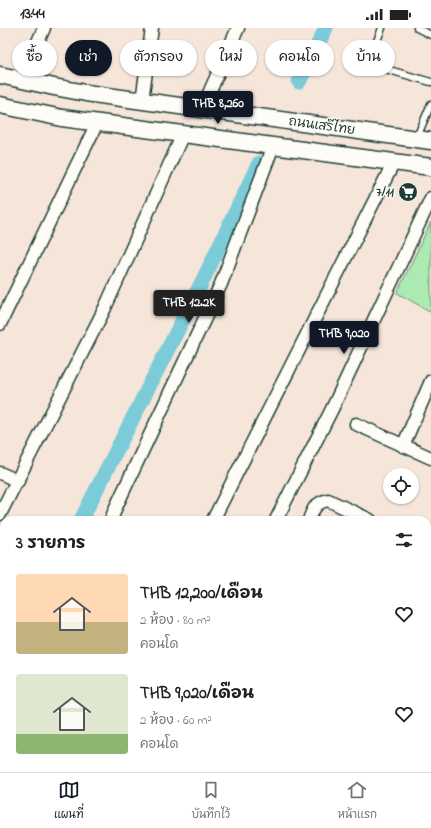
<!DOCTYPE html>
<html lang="th">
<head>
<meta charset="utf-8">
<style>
  :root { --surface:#fff; --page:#f2f2f2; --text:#202124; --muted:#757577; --line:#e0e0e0; --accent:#111827 }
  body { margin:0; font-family:"Indie Flower","Playpen Sans Thai",sans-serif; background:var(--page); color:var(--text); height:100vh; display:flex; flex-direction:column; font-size:15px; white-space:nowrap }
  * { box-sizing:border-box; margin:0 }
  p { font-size:13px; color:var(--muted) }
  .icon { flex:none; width:22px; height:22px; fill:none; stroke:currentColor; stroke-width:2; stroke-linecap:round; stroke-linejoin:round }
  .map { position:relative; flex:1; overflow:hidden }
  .details { position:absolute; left:0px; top:488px; width:431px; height:256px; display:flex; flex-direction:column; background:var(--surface); border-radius:12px 12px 0 0; box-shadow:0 1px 3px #0004 }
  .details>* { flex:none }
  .banner { position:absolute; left:12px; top:12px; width:407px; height:36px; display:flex; gap:8px }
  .controls { position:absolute; left:383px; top:440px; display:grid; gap:8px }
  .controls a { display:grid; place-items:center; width:36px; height:36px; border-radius:50%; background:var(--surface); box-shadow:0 1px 3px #0004; font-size:20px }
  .price { position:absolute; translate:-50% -34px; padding:0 9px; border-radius:4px; background:var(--accent); color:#fff; font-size:13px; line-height:26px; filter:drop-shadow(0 1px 2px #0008) }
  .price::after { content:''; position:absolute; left:50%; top:24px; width:12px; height:9px; margin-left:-6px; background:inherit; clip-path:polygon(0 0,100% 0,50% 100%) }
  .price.selected { background:#222; color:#fff }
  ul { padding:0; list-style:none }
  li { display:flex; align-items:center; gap:12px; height:100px; padding:0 16px }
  li span { display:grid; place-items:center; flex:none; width:112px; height:80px; border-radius:4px; color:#555 }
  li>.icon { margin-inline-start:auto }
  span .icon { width:48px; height:48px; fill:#fffc; stroke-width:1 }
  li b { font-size:17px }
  h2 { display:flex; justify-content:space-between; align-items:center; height:48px; padding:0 16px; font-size:17px }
  .pill { padding:0 14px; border-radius:18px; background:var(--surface); box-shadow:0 1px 3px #0004; font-size:14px; line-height:36px }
  .pill.selected { background:var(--accent); color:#fff }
  .status { display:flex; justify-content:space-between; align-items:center; height:28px; padding:0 20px; background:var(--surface); direction:ltr }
  .status svg { height:11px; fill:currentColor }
  .tabs { display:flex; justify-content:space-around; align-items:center; height:56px; border-top:1px solid var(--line); background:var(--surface); font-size:11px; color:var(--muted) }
  .tabs a { display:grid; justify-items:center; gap:2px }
  .tabs .selected { color:var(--accent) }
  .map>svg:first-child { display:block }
  .green { fill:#aceab2; stroke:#669473 }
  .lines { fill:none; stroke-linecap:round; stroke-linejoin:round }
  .canal { stroke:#7bcbd8; stroke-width:15 }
  .service-casing { stroke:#1f3d34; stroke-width:9 }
  .minor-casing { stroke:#1f3d34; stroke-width:15 }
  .secondary-casing { stroke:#1f3d34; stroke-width:19 }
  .path { stroke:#1f3d34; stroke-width:2.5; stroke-dasharray:1 3; stroke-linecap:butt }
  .service { stroke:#fdfcf7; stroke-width:6 }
  .minor { stroke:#fdfcf7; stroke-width:12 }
  .secondary { stroke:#fdfcf7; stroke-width:16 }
  .labels { text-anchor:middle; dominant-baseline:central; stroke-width:3; stroke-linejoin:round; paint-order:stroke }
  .street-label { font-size:13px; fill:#1f3d34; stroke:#fdfcf7 }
  .poi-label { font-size:13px; font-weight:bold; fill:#1f3d34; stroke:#fdfcf7; text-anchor:end }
</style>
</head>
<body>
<div class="status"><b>13:44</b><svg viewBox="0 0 49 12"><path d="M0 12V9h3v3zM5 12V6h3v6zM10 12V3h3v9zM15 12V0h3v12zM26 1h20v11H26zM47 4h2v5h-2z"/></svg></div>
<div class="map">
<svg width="431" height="744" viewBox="0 0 431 744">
  <rect width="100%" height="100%" fill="#f6e6da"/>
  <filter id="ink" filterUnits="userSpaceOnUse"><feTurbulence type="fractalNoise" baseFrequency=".025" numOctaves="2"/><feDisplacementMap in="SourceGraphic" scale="8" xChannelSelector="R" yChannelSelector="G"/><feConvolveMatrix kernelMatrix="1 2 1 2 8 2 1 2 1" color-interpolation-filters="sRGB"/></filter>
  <g filter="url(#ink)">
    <!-- green -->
    <polygon class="green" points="431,194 431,284 397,265"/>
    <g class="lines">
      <!-- canal -->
      <g class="canal">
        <polyline points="299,54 326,0"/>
        <polyline points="81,492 203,252 259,135"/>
        <polyline points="0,624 4,618"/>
      </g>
      <!-- service casing -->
      <g class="service-casing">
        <g id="service">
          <polyline points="382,0 370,31 373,37 382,40 431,54"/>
          <polyline points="417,0 431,7"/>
          <polyline points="417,109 431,76"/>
        </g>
      </g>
      <!-- minor casing -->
      <g class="minor-casing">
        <g id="minor">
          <polyline points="21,52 44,0"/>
          <polyline points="142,73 152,0"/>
          <polyline points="202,81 238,0"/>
          <polyline points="0,296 97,95"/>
          <polyline points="356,396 431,430"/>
          <polyline points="403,418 431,353"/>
          <polyline points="0,445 18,453"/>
          <polyline points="0,486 105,280 183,106"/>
          <polyline points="111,492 116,479 221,256 273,118"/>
          <polyline points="213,492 394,134"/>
          <polyline points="276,492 333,379 431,170"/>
          <path d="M309 492C313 481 315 475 328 472L370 492"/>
          <polyline points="427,519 431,521"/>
          <polyline points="427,628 431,619"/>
          <polyline points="0,686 4,685"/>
          <polyline points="128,744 131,740"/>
          <polyline points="374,744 376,740"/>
        </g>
      </g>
      <!-- secondary casing -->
      <g class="secondary-casing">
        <g id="secondary">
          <polyline points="0,47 54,59 86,65 431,113"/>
          <polyline points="0,77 62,90 431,139"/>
        </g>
      </g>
      <!-- path -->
      <g class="path">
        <polyline points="0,733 4,735"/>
        <polyline points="15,740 23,744"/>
      </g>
      <!-- service -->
      <use href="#service" class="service"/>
      <!-- minor -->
      <use href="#minor" class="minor"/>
      <!-- secondary -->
      <use href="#secondary" class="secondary"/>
    </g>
  </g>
  <!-- icons -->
  <defs>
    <g id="supermarket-disc" transform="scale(1)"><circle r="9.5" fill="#1f3d34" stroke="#fdfcf7"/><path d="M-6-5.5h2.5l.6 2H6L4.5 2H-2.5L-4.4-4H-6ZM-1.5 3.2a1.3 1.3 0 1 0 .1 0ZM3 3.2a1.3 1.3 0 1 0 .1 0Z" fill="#fff"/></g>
  </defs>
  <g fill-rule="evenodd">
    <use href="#supermarket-disc" x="408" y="164"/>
  </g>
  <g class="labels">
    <!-- street labels -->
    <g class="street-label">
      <text transform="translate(322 98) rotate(8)">ถนนเสรีไทย</text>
    </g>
    <!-- poi labels -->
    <g class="poi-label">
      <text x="394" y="164">7/11</text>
    </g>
  </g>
</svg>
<div class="controls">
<a><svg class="icon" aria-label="locate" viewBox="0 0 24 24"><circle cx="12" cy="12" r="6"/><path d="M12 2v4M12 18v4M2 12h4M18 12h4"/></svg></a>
</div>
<b class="price" style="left:218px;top:97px">THB 8,260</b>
<b class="price selected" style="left:189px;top:296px">THB 12.2K</b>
<b class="price" style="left:344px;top:327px">THB 9,020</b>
<div class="banner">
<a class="pill">ซื้อ</a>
<a class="pill selected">เช่า</a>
<a class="pill">ตัวกรอง</a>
<a class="pill">ใหม่</a>
<a class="pill">คอนโด</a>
<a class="pill">บ้าน</a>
</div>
<section class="details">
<h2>3 รายการ<svg class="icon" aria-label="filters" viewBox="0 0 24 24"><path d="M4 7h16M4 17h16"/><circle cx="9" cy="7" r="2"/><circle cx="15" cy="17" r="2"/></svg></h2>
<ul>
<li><span style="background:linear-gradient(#ffd9b3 60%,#c2b280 0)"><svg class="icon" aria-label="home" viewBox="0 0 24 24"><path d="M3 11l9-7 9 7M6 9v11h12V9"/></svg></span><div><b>THB 12,200/เดือน</b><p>2 ห้อง · 80 m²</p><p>คอนโด</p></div><svg class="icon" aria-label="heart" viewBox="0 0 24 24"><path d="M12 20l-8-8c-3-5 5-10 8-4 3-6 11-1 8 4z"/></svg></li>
<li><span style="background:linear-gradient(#dfe7d0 75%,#8fb573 0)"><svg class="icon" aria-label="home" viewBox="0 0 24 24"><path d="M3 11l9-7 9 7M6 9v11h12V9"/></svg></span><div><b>THB 9,020/เดือน</b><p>2 ห้อง · 60 m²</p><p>คอนโด</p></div><svg class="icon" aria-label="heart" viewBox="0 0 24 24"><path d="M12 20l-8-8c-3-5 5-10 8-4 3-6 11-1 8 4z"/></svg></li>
</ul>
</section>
</div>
<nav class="tabs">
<a class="selected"><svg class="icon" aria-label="map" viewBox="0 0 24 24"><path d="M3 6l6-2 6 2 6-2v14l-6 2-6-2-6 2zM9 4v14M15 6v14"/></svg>แผนที่</a>
<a><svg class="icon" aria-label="saved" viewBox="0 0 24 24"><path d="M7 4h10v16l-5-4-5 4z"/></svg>บันทึกไว้</a>
<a><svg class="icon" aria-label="home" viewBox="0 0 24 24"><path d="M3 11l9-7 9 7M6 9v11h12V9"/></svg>หน้าแรก</a>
</nav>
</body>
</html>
